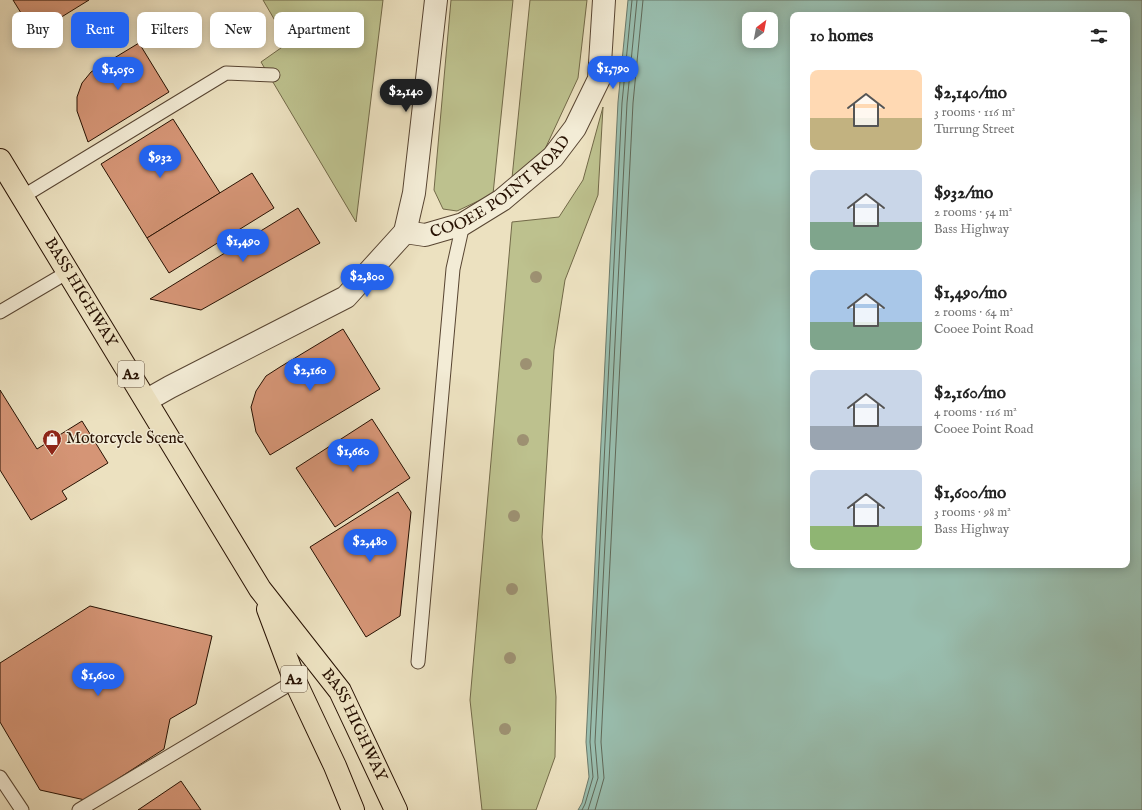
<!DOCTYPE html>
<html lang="en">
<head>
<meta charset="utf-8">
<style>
  :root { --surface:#fff; --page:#f2f2f2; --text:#222; --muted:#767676; --accent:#2563eb }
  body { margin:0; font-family:"IM FELL English",serif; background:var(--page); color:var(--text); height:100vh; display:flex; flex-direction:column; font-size:15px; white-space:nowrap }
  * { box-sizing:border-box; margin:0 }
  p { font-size:13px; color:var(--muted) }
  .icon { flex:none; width:22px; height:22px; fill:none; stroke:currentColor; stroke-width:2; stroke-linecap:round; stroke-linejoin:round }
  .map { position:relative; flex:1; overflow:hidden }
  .panel { position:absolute; left:790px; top:12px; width:340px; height:556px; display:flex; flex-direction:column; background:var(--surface); border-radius:8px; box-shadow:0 2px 10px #0003 }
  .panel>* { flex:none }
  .top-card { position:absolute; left:12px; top:12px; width:380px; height:36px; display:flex; gap:8px }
  .needle { width:26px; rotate:32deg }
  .controls { position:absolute; left:742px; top:12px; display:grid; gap:8px }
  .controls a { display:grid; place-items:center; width:36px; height:36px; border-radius:8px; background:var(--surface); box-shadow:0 2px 10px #0003; font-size:20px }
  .price { position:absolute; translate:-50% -34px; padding:0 9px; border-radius:14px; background:var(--accent); color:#fff; font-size:13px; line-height:26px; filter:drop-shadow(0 1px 2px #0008) }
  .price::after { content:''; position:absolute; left:50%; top:24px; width:12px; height:9px; margin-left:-6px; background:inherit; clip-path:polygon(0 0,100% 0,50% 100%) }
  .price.active { background:#222; color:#fff }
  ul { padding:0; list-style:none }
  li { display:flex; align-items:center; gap:12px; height:100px; padding:0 20px }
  li span { display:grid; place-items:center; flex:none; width:112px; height:80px; border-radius:8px; color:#555 }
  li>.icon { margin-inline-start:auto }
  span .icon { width:48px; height:48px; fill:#fffc; stroke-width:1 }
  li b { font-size:17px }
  h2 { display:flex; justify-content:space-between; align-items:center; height:48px; padding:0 20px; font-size:17px }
  .chip { padding:0 14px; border-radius:8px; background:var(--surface); box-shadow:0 2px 10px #0003; font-size:14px; line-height:36px }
  .chip.active { background:var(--accent); color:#fff }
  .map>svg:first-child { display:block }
  .green { fill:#bdc18e; stroke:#726948 }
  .water { fill:#99beaf; stroke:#6b796a; fill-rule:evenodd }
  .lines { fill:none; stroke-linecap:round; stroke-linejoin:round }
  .shore { stroke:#606858; stroke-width:1 }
  .building { fill:#d59576; stroke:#271102 }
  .lane-casing { stroke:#584532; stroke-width:15 }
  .street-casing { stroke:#584532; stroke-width:24 }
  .highway-casing { stroke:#271102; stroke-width:24 }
  .lane { stroke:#f3ecd6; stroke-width:13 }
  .street { stroke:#f3ecd6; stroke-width:22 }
  .highway { stroke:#ece1c0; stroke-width:22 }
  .tree { fill:#9d9172 }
  .labels { text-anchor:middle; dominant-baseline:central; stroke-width:3; stroke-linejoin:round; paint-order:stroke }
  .shield { fill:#f3ecd6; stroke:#645342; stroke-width:1 }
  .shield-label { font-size:15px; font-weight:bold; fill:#271102 }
  .street-label { font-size:16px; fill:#271102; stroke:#f3ecd6 }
  .poi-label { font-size:16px; fill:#271102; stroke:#f3ecd6; text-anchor:start }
</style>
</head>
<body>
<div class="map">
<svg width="1142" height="810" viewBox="0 0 1142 810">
  <rect width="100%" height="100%" fill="#ece1c0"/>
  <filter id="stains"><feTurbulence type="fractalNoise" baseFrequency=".005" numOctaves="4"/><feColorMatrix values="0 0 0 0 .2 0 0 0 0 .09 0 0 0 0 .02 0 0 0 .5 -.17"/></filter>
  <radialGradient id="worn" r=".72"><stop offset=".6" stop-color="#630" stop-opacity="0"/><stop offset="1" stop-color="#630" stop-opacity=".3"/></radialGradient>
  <!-- green -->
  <g class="green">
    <polygon points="263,0 383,0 356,222 261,62 288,43"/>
    <polygon points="451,0 513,0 493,194 457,211 443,209 434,190"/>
    <polygon points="530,0 587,0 578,78 545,149 512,178"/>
    <polygon points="603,107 598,195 565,280 554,350 542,537 556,697 555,757 536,810 482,810 470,700 512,222 559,217 583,180"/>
  </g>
  <!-- water -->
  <path class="water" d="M628 0H1142V810H578L582 803 589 777 586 742 618 102ZM793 15H1127V565H793ZM749 19H771V41H749Z"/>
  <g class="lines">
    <!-- shore -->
    <g class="shore">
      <polyline points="582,810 585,804 593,777 590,742 622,103 632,0"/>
      <polyline points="588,810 598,778 595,742 627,103 637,0"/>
      <polyline points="595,810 604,778 601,742 633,103 643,0"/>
    </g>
  </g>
  <!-- building -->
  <g class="building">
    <polygon points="13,0 89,0 34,34"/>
    <polygon points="139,43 169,92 88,142 77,111 77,97 82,83 91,72"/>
    <polygon points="173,119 220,193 147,238 101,164"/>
    <polygon points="252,173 274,208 169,273 147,238"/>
    <polygon points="298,208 320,243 201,310 150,299"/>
    <polygon points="343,329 380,389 270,455 256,432 251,407 256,391 266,376 280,367"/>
    <polygon points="0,390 37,449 82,421 108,463 62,491 67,499 31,520 0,470"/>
    <polygon points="372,419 410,478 335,527 296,468"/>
    <polygon points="398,492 411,512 400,616 366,637 310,547"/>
    <polygon points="90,606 212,636 196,704 170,719 164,749 85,800 40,790 0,722 0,663"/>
    <polygon points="181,781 201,810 138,810"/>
  </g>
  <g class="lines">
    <!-- lane casing -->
    <g class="lane-casing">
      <g id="lane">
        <polyline points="22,197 226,73 273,75"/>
        <polyline points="0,312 68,272"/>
        <polyline points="418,662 453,269 463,224"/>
        <polyline points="0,777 22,810"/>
        <polyline points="79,810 295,681"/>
      </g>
    </g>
    <!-- street casing -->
    <g class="street-casing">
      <g id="street">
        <polyline points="405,232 414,193 436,0"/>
        <path id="s1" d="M147 400 170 387 346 297 405 232 425 235 463 224 502 200 553 157 575 128 599 79 604 0"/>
      </g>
    </g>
    <!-- highway casing -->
    <g class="highway-casing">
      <g id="highway">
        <path id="s2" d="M0 160 260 589 340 691 396 810"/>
        <polyline points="268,609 295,681 335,766 353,810"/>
      </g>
    </g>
    <!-- lane -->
    <use href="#lane" class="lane"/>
    <!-- street -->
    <use href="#street" class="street"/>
    <!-- highway -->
    <use href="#highway" class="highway"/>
  </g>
  <!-- trees -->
  <g class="tree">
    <circle cx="536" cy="277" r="6"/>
    <circle cx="526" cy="364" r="6"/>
    <circle cx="523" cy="440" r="6"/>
    <circle cx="514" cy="516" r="6"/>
    <circle cx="512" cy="589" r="6"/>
    <circle cx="510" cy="658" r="6"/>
    <circle cx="505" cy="729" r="6"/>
  </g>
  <!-- icons -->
  <defs>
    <g id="shop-pin" transform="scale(1)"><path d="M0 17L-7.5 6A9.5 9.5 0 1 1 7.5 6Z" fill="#8f2418" stroke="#f3ecd6"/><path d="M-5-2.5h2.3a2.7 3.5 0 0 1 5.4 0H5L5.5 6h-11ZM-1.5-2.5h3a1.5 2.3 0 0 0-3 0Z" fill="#fff"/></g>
  </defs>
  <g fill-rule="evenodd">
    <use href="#shop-pin" x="52" y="439"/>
  </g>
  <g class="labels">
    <!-- shield labels -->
    <g class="shield">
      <rect x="118" y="361" width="26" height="26" rx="3"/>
      <rect x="281" y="666" width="26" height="26" rx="3"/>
    </g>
    <g class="shield-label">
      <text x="131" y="374">A2</text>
      <text x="294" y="679">A2</text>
    </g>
    <!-- street labels -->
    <g class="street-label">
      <text stroke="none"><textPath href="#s1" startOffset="423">COOEE POINT ROAD</textPath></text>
      <text stroke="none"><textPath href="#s2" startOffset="155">BASS HIGHWAY</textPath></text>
      <text stroke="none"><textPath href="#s2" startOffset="668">BASS HIGHWAY</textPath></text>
    </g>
    <!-- poi labels -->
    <g class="poi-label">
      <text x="66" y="439">Motorcycle Scene</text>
    </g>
  </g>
  <rect width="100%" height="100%" filter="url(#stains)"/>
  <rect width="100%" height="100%" fill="url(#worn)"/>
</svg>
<div class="controls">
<a><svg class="needle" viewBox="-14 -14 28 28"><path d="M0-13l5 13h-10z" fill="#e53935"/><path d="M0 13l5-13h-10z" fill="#767676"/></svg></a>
</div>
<b class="price" style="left:613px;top:90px">$1,790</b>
<b class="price" style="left:118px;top:91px">$1,050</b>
<b class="price active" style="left:406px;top:113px">$2,140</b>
<b class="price" style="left:160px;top:179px">$932</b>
<b class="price" style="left:243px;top:263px">$1,490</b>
<b class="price" style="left:367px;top:298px">$2,800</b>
<b class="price" style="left:310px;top:392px">$2,160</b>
<b class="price" style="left:353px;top:473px">$1,660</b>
<b class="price" style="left:370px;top:563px">$2,480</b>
<b class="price" style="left:98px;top:697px">$1,600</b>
<div class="top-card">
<a class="chip">Buy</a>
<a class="chip active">Rent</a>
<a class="chip">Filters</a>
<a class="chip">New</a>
<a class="chip">Apartment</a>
</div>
<section class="panel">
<h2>10 homes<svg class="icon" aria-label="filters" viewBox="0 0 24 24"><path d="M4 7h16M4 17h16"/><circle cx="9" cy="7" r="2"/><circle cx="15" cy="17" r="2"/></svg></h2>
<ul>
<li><span style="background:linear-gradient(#ffd9b3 60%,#c2b280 0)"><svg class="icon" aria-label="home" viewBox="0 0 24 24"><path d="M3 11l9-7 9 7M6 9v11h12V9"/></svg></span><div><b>$2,140/mo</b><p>3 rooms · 116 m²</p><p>Turrung Street</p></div></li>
<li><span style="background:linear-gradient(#c9d6e8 65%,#7fa58c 0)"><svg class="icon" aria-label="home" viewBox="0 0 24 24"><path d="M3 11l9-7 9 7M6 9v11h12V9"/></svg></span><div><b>$932/mo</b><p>2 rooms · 54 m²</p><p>Bass Highway</p></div></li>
<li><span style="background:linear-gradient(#a9c7e8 65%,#7fa58c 0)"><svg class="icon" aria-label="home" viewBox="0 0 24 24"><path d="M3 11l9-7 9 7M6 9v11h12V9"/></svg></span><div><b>$1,490/mo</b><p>2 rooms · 64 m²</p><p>Cooee Point Road</p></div></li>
<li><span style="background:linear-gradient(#c9d6e8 70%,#9aa5b1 0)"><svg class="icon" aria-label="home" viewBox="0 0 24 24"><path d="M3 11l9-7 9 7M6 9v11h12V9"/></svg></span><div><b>$2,160/mo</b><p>4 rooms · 116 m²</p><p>Cooee Point Road</p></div></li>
<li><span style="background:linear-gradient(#c9d6e8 70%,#8fb573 0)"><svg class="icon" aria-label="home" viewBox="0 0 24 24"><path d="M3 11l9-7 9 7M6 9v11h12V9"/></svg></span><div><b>$1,600/mo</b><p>3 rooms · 98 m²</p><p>Bass Highway</p></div></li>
</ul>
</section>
</div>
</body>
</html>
